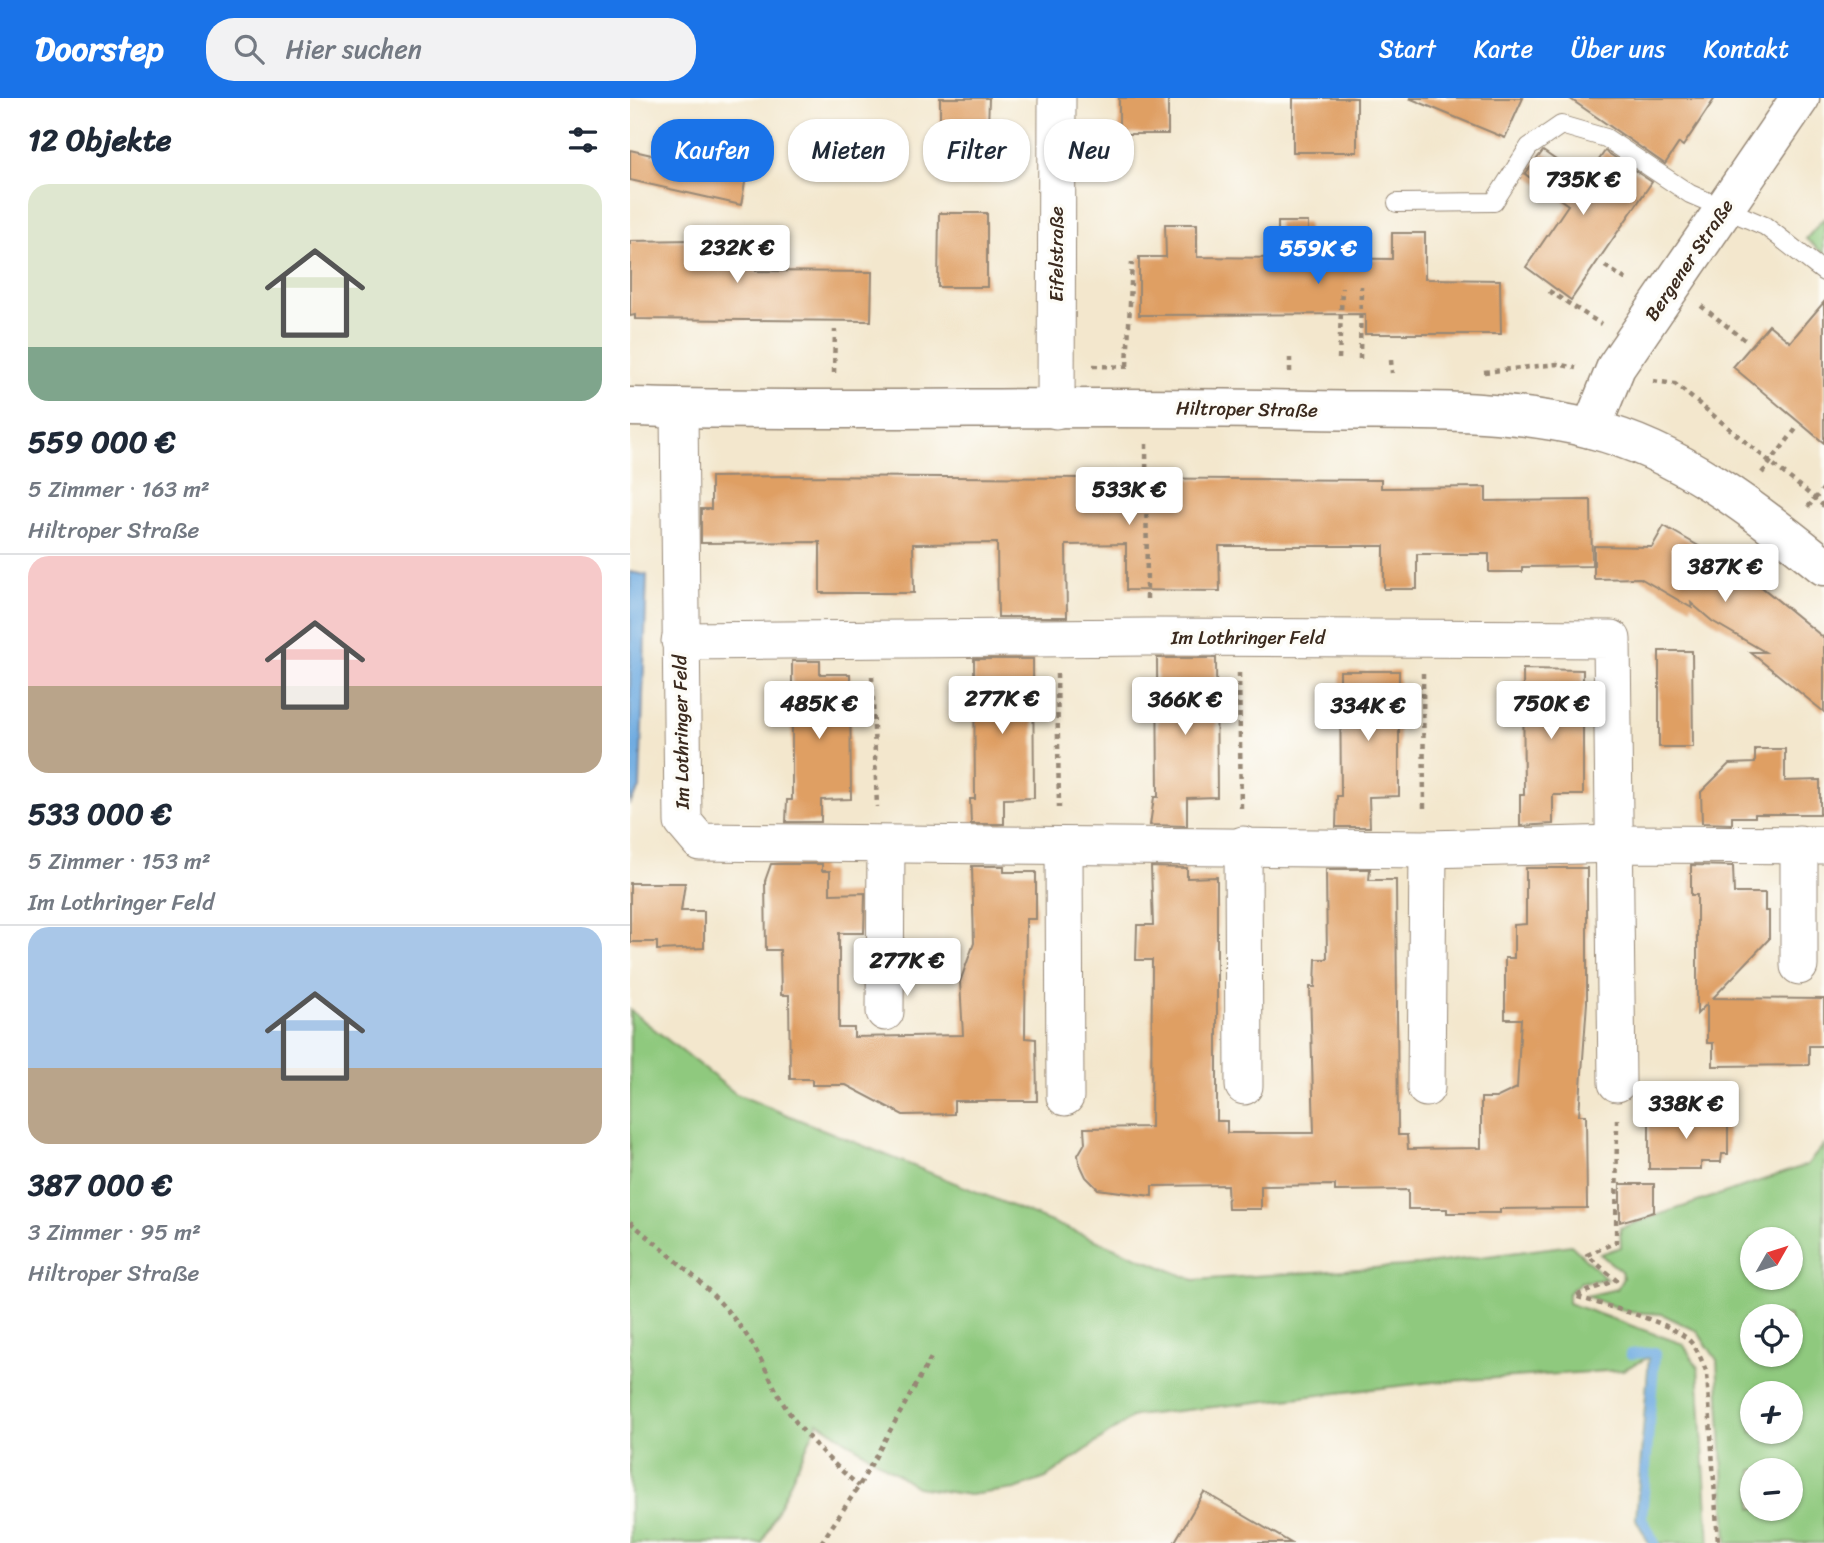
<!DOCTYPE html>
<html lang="de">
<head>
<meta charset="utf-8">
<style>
  :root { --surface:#fff; --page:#f2f2f3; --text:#1f2937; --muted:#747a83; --line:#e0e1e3; --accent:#1a73e8 }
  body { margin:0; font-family:Sriracha,sans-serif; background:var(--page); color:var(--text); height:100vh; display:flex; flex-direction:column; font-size:26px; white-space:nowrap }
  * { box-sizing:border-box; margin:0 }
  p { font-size:23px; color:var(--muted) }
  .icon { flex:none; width:38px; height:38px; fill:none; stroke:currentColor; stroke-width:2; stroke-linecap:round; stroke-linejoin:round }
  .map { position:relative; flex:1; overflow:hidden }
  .drawer { display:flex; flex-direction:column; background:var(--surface); width:630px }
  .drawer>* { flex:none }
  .top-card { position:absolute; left:21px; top:21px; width:665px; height:63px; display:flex; gap:14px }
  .needle { width:46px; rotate:51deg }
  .controls { position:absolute; left:1110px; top:1129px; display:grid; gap:14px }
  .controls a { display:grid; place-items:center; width:63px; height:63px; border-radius:50%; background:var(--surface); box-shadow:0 2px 5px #0004; font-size:35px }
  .price { position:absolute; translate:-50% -60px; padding:0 16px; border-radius:7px; background:#fff; color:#222; font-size:23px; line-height:46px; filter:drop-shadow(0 2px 4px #0008) }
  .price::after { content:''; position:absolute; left:50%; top:42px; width:21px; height:16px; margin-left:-10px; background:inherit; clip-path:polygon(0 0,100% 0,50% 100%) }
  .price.on { background:var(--accent); color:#fff }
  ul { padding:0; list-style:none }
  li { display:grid; align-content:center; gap:14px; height:371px; padding:0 28px }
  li+li { border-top:2px solid var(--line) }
  li span { display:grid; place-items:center; height:217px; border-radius:21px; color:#555 }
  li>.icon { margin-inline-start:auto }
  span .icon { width:126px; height:126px; fill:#fffc; stroke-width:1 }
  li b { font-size:30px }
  h2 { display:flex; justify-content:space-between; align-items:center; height:84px; padding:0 28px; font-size:30px }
  .chip { padding:0 24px; border-radius:28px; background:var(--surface); box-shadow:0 2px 5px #0004; font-size:24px; line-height:63px }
  .chip.on { background:var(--accent); color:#fff }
  header { display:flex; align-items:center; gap:42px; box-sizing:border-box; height:98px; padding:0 35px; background:var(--accent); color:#fff }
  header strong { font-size:33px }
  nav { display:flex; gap:38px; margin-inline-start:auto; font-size:24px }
  .search { width:490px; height:63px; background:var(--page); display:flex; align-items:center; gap:18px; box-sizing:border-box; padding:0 24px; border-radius:28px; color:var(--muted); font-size:26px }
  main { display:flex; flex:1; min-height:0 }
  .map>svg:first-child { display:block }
  .green { fill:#8fc97e; stroke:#657a4e; stroke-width:2; fill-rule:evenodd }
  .water { fill:#70ace1; stroke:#566b80; stroke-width:2 }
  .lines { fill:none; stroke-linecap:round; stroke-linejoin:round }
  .stream { stroke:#70ace1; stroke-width:10 }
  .building { fill:#df9f64 }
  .service-casing { stroke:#978876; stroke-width:20 }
  .minor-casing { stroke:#978876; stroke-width:39 }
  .tertiary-casing { stroke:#978876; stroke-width:41 }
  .path { stroke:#978876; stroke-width:4.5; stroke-dasharray:5 5; stroke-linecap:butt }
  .service { stroke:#fff; stroke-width:18 }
  .minor { stroke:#fff; stroke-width:37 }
  .tertiary { stroke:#fff; stroke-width:38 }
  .labels { text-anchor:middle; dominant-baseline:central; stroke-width:7; stroke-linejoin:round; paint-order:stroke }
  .street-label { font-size:19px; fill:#3b2a1e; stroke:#fdfcf7 }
</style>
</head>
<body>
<header>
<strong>Doorstep</strong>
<div class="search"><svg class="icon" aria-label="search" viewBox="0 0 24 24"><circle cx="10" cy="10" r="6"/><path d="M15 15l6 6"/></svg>Hier suchen</div>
<nav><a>Start</a><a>Karte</a><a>Über uns</a><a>Kontakt</a></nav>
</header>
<main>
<section class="drawer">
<h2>12 Objekte<svg class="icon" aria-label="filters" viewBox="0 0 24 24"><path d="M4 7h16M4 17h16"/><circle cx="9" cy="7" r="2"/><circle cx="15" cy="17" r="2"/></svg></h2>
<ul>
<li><span style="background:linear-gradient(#dfe7d0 75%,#7fa58c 0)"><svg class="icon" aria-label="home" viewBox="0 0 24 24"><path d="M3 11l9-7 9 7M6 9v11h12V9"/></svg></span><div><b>559 000 €</b><p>5 Zimmer · 163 m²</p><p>Hiltroper Straße</p></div></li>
<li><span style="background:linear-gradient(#f6c9c9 60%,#b9a48a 0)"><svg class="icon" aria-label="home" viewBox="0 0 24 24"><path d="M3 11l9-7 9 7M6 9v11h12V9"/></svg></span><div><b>533 000 €</b><p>5 Zimmer · 153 m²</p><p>Im Lothringer Feld</p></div></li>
<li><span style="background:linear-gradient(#a9c7e8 65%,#b9a48a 0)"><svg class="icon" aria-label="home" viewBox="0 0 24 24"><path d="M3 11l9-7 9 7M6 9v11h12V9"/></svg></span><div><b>387 000 €</b><p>3 Zimmer · 95 m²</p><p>Hiltroper Straße</p></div></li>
</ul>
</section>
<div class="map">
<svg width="1194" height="1445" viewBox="0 0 1194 1445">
  <rect width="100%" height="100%" fill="#fdfcf7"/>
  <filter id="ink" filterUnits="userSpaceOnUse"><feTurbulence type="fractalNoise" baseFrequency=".0143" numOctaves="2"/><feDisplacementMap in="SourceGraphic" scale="14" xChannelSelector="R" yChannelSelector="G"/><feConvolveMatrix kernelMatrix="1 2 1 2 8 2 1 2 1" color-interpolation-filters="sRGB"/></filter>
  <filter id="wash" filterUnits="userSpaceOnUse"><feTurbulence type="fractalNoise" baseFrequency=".00686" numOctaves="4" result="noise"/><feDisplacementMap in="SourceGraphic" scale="28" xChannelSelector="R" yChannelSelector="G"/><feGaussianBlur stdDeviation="1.57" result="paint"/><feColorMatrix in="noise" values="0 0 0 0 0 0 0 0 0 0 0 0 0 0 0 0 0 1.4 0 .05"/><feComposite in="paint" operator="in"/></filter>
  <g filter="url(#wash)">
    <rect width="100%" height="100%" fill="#f3e7cd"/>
    <!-- green -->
    <g class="green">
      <polygon points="1194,120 1194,156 1176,141"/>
      <polygon points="0,912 106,996 564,1182 789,1167 941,1147 977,1181 951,1184 938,1195 938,1205 1053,1246 1068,1269 1079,1445 1019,1445 1006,1421 1019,1259 993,1272 804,1284 504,1318 416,1380 385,1391 339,1397 287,1389 188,1324 132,1445 0,1445"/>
      <path d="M1194 1047V1445H1097L1087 1262 1067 1233 1032 1216 998 1214 956 1198 987 1191 993 1180 991 1173 970 1156 991 1149 990 1130 1177 1067ZM1122 1141H1160V1180H1122ZM1122 1218H1160V1256H1122ZM1122 1295H1160V1334H1122ZM1122 1372H1160V1410H1122Z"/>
    </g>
    <!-- water -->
    <polygon class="water" points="0,474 17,477 10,690 0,705"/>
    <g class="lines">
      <!-- stream -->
      <polyline class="stream" points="1000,1256 1025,1254 1012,1420 1025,1445"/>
    </g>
    <g id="blocks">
      <!-- building -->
      <g class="building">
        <polygon points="310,0 359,0 358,29 310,29"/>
        <rect x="489" y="0" width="49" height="36"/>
        <rect x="663" y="0" width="64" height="54"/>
        <polygon points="779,0 893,0 875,40"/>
        <polygon points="939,0 1085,0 1053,48 1049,45 1035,66"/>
        <polygon points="0,52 116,79 111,107 0,82"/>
        <polygon points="913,53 955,82 975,53 1022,84 941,202 896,169 938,107 895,76"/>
        <polygon points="309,115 357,115 357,189 308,189"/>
        <polygon points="648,124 678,124 678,160 762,161 762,135 795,135 795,181 870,182 871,236 735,236 735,216 509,217 509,159 536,159 535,126 567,126 567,159 648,160"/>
        <polygon points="129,141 126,173 242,174 241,223 5,221 5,217 0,218 0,143"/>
        <polygon points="1194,204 1194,345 1103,269 1139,227 1160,244"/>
        <polygon points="154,378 751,382 751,390 856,389 856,403 961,402 962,468 892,469 892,474 859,474 859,456 787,456 787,491 754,491 754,448 589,448 590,493 496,492 496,446 436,447 437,519 368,519 367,445 283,446 284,495 190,495 190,444 71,445 71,411 81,411 81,379"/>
        <polygon points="1034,428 1112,473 1194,540 1194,614 1120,554 1135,554 1082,523 1061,505 1062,510 1010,480 964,481 964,448 1022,449"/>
        <polygon points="1029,553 1062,553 1063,649 1029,649"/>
        <polygon points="527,560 586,560 587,699 557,700 557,728 520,727 524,699 528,699"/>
        <polygon points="344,561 403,561 404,700 374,701 374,726 341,726 340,701 345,701"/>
        <polygon points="162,563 190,563 190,576 220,576 221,701 191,702 191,724 156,724 157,702 162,702"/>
        <polygon points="893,571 953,572 953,697 923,697 923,726 890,728 890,697 894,697"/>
        <polygon points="710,573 769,573 769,698 739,699 740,729 706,729 707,698 711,698"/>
        <polygon points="1125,651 1155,651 1155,683 1190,682 1190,716 1125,716 1125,719 1102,719 1102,726 1072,725 1071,694 1099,666 1125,665"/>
        <polygon points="141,766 192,766 192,773 200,773 200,796 235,795 234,835 209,835 209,930 224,930 224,939 333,937 330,884 344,845 342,768 374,768 374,774 406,774 406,821 396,821 395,940 406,941 407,1003 324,1003 324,1016 273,1017 216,987 182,987 182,981 160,981 159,897 151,897 150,852 136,852 135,783"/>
        <polygon points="1061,767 1103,768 1104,795 1135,795 1135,813 1139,813 1139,841 1083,900 1194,901 1194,948 1179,948 1179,967 1083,968 1083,945 1077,945 1077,906 1067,916 1067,797 1061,797"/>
        <polygon points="521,769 557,770 557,780 587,779 587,1023 597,1023 597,1035 684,1035 680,889 685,889 686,861 697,861 696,771 740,771 739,782 766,782 768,1037 777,1037 778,1051 851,1050 851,1000 866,1000 887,990 891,921 875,921 875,860 884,860 884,827 896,826 896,770 957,770 957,904 949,1017 956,1017 957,1110 870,1111 870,1115 817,1115 817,1111 778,1111 778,1092 705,1093 705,1087 631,1088 631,1111 598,1111 597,1087 522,1088 522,1098 468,1091 456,1079 449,1064 448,1057 455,1045 454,1030 521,1029 522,862 506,862 507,827 523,827"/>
        <polygon points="0,785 55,785 51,813 74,813 74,850 27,852 27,844 0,844"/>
        <polygon points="1091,1017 1091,1024 1098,1025 1098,1056 1092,1056 1091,1064 1071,1064 1071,1071 1019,1071 1019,1018"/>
        <polygon points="990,1086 1024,1086 1024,1114 990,1124"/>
        <polygon points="574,1394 661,1445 544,1445"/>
      </g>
    </g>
  </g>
  <g filter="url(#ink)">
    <use href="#blocks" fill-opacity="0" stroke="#978876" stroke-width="2"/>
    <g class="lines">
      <!-- service casing -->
      <g class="service-casing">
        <polyline id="service" points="767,105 864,104 899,49 931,27 976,40 1060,96 1135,128 1194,174"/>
      </g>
      <!-- minor casing -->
      <g class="minor-casing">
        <g id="minor">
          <polyline points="49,310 53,724 70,744 798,751 986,746 1194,747"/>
          <polyline points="426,312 427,0"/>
          <polyline points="50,543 517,539 982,541 987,985"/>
          <polyline points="613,747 614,988"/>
          <polyline points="434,750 435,999"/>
          <polyline points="1169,868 1169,746"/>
          <polyline points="255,914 256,747"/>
          <polyline points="796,990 798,751"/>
        </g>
      </g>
      <!-- tertiary casing -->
      <g class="tertiary-casing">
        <g id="tertiary">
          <path d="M0 309C227 315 455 306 682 312 774 314 871 308 961 331 1049 353 1125 412 1194 468"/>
          <polyline points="961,331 986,269 1170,0"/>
        </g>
      </g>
      <!-- path -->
      <g class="path">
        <polyline points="975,168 998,183"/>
        <polyline points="919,193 971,226"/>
        <polyline points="1071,208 1115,242"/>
        <polyline points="709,261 712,190"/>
        <polyline points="730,261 731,188"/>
        <polyline points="761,262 762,275"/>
        <polyline points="463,268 503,269"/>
        <polyline points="497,268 502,164"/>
        <polyline points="660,274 660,260"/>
        <polyline points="854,274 927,266 946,270"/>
        <polyline points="204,275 205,232"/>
        <polyline points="1023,283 1045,286 1194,408"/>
        <polyline points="516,346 517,502"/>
        <polyline points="1132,375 1166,331"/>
        <polyline points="1178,409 1194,390"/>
        <polyline points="609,575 611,710"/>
        <polyline points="793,575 794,713"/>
        <polyline points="427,576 429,710"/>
        <polyline points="242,578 247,709"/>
        <path d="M987 1021 986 1144 957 1157 986 1182 945 1198C977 1209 1026 1219 1054 1238 1066 1246 1071 1261 1077 1275L1088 1445"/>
        <path d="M0 1124C43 1160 90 1196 121 1244 134 1265 143 1289 156 1310 176 1340 201 1364 229 1388"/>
        <polyline points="191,1445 229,1388 302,1258"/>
      </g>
      <!-- service -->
      <use href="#service" class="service"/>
      <!-- minor -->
      <use href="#minor" class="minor"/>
      <!-- tertiary -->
      <use href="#tertiary" class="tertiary"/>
    </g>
  </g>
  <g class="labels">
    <!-- street labels -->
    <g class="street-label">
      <text transform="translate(426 156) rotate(-90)">Eifelstraße</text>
      <text transform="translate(1059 162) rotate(-56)">Bergener Straße</text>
      <text transform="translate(617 311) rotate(1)">Hiltroper Straße</text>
      <text x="618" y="539">Im Lothringer Feld</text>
      <text transform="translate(51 634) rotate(-91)">Im Lothringer Feld</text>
    </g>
  </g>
</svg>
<div class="controls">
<a><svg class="needle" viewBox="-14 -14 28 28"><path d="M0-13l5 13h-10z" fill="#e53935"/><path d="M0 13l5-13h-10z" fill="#747a83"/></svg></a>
<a><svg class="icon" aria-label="locate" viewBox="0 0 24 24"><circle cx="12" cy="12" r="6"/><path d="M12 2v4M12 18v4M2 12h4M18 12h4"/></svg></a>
<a>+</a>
<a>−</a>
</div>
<b class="price" style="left:953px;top:119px">735K €</b>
<b class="price" style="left:107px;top:187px">232K €</b>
<b class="price on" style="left:688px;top:188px">559K €</b>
<b class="price" style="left:499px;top:429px">533K €</b>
<b class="price" style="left:1095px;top:506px">387K €</b>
<b class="price" style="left:372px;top:638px">277K €</b>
<b class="price" style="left:555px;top:639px">366K €</b>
<b class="price" style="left:189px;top:643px">485K €</b>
<b class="price" style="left:921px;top:643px">750K €</b>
<b class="price" style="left:738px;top:645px">334K €</b>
<b class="price" style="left:277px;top:900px">277K €</b>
<b class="price" style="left:1056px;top:1043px">338K €</b>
<div class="top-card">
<a class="chip on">Kaufen</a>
<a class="chip">Mieten</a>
<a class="chip">Filter</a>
<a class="chip">Neu</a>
</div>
</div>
</main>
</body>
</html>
